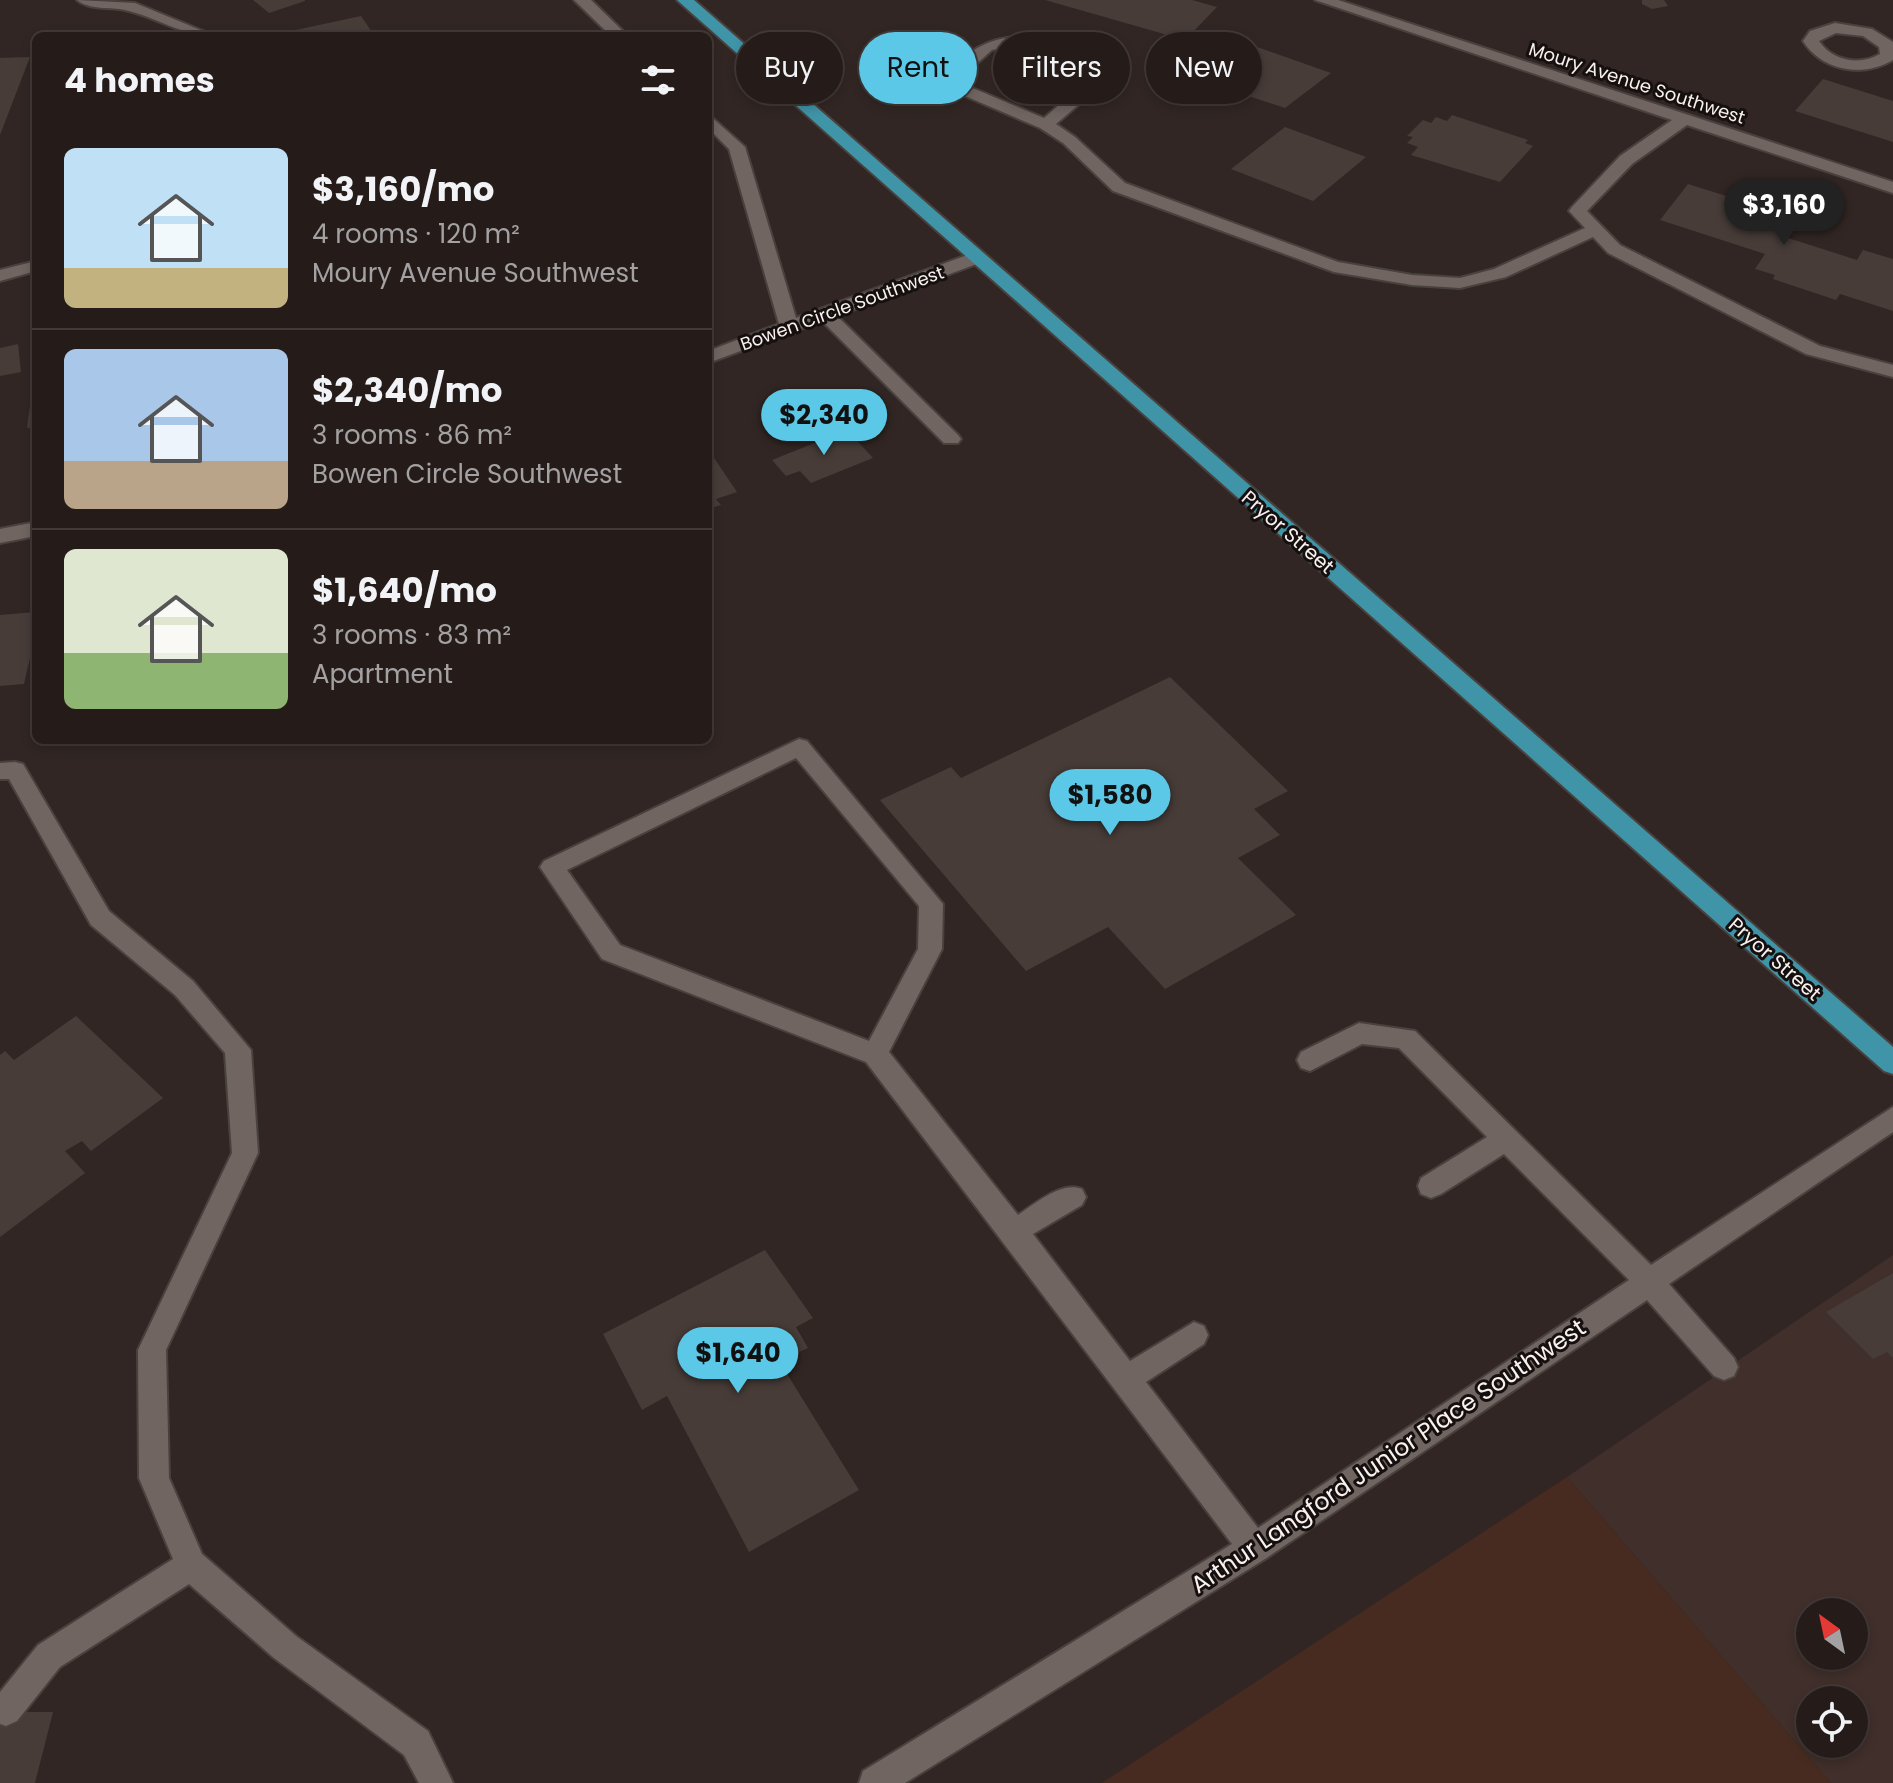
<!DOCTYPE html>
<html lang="en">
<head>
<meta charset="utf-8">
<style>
  :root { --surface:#251c1a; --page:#2d2523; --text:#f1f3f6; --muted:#a3a1a2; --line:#423a39; --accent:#5bc8e7 }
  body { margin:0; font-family:Poppins,sans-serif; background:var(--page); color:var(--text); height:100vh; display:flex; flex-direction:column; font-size:30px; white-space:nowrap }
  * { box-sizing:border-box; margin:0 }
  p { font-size:26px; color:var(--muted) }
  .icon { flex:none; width:44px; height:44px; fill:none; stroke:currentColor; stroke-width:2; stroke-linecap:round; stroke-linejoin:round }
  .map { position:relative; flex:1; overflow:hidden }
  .sheet { position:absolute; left:32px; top:32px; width:680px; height:712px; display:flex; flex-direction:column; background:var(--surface); border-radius:12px; box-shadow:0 4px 12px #0003,0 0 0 2px var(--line) }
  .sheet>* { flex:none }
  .hud { position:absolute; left:736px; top:32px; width:760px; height:72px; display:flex; gap:16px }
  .needle { width:52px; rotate:327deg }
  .fabs { position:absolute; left:1796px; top:1598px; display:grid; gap:16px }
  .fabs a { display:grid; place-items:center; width:72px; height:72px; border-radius:50%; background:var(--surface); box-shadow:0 4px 12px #0003,0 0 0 2px var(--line); font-size:40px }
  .price { position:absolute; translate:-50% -68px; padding:0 18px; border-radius:28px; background:var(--accent); color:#111; font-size:26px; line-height:52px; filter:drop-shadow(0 2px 4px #0008) }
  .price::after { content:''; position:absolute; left:50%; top:48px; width:24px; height:18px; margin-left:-12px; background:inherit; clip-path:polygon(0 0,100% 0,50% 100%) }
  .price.active { background:#222; color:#fff }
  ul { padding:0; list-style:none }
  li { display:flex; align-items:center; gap:24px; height:200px; padding:0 32px }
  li+li { border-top:2px solid var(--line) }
  li span { display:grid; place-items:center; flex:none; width:224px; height:160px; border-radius:12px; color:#555 }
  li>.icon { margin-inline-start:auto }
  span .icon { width:96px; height:96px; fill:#fffc; stroke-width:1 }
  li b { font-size:34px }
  h2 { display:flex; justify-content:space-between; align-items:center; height:96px; padding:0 32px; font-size:34px }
  .pill { padding:0 28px; border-radius:36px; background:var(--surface); box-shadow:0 4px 12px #0003,0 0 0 2px var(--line); font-size:28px; line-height:72px }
  .pill.active { background:var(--accent); color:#111 }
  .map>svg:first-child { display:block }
  .built { fill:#402f2a; fill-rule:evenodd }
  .green { fill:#482b20 }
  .building { fill:#473c38 }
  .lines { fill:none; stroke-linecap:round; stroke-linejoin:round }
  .minor-casing { stroke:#49413e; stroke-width:4 }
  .major-casing { stroke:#49413e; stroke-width:4 }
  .minor { fill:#716561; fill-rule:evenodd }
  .major { fill:#3f94a7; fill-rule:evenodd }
  .labels { text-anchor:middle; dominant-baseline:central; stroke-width:6; stroke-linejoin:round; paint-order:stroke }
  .far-street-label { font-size:18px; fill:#f8f1ee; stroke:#15100f }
  .street-label { font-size:20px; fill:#f8f1ee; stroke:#15100f }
  .near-street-label { font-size:24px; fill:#f8f1ee; stroke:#15100f }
</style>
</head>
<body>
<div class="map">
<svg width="1893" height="1783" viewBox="0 0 1893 1783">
  <rect width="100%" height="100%" fill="#312623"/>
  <!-- built -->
  <path class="built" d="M1893 1255V1783H1831L1567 1477ZM1810 1612H1854V1656H1810ZM1810 1700H1854V1744H1810Z"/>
  <!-- green -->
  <polygon class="green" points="1567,1477 1831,1783 1102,1783"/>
  <!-- building -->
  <g class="building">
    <polygon points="253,0 305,0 305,1 269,13"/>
    <polygon points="1045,0 1192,0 1217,7 1185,40"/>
    <polygon points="1642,0 1664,0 1668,6 1652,9 1642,4"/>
    <polygon points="361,16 374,35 294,36 291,31"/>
    <polygon points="1246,43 1331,73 1285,108 1197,79"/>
    <polygon points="30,57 0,135 0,58"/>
    <polygon points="1823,79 1893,101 1893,142 1795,111"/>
    <polygon points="1452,115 1528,140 1525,143 1533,146 1500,182 1411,155 1418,147 1407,143 1413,137 1407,136 1423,120 1431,123 1436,117 1447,121"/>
    <polygon points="1285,127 1366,157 1313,201 1231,169"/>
    <polygon points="1688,184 1755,205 1759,201 1801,214 1785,237 1857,260 1863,250 1893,259 1893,311 1840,294 1836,300 1773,279 1775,275 1755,269 1765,254 1660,220"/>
    <polygon points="18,344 21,372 0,376 0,348"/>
    <polygon points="36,397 36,427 27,428 31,398"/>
    <polygon points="847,430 873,458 811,483 800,471 786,476 772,460"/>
    <polygon points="708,449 737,492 716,499 721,505 708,509"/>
    <polygon points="36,612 36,632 24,684 0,686 0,615"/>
    <polygon points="1170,677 1288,791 1254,809 1280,835 1238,858 1296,915 1165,989 1108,927 1026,971 880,800 951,767 961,778"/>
    <polygon points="76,1016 163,1098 91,1151 82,1141 65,1151 85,1173 0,1237 0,1055 5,1051 14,1060"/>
    <polygon points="765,1250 813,1318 796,1327 808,1348 779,1361 859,1490 749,1552 667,1396 642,1410 603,1334"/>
    <polygon points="1893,1273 1893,1358 1887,1352 1873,1359 1826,1312"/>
    <polygon points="0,1712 53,1712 35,1783 0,1783"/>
  </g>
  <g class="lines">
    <!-- minor casing -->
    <g class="minor-casing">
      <g id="minor">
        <path d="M77 0 135 3 215 36C181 36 157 17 125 10 111 7 89 10 77 0Z"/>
        <polygon points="574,0 591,0 628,36 611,36"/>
        <path d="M1315 0H1338L1893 182V193L1687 125 1632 164 1587 211 1620 245 1820 346 1893 365V377L1806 354 1608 253 1593 237 1506 277 1460 288 1412 285 1334 272 1113 191 1063 143 1040 128 958 93 945 77C980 32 1025 28 1075 49 1086 54 1099 59 1108 67L1104 83 1056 124 1075 137 1125 183 1338 262 1412 275 1460 278 1494 269 1585 228 1569 211 1572 207 1620 156 1672 120ZM1022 44 1054 52 1092 69 1090 78 1044 118 970 87 962 77 992 50Z"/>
        <path d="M1835 23 1872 29 1893 42V60C1863 78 1822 71 1803 41L1810 31ZM1836 33 1863 36 1879 47 1880 54C1860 66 1832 61 1819 41Z"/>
        <polygon points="708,114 745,147 796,318 970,254 982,254 982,262 837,316 958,435 961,439 958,443 944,443 822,321 708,363 708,351 779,324 729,149 708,128"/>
        <polygon points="36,261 36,271 0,281 0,270"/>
        <polygon points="36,522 36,536 0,543 0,529"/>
        <path d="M799 739 807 741 943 904 942 949 889 1052 1018 1215C1035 1204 1061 1181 1082 1189L1086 1197 1082 1205 1033 1234 1130 1361 1194 1322 1204 1326 1208 1335 1204 1344 1146 1382 1258 1528 1629 1280 1504 1154 1441 1194 1431 1198 1421 1194 1418 1186 1421 1178 1487 1137 1399 1048 1362 1044 1310 1071 1301 1068 1297 1060 1301 1052 1359 1023 1415 1031 1651 1265 1893 1107V1132L1669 1284 1734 1358 1738 1367 1734 1376 1724 1380 1714 1376 1647 1300 1265 1559 905 1783H859L863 1771 1232 1544 866 1062 602 959 540 867 544 861ZM796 758 919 906 918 949 869 1041 620 945 567 870Z"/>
        <polygon points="15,762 23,764 109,911 193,981 251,1050 258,1153 166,1350 169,1478 202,1554 296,1636 428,1731 453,1783 419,1783 404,1755 274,1658 189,1584 60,1667 17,1721 6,1726 0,1724 0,1692 38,1645 173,1559 139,1478 138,1350 232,1153 225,1053 175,995 91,925 9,779 0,779 0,763"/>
      </g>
    </g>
    <!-- major casing -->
    <g class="major-casing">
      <polygon id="major" points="677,0 694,0 1893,1047 1893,1074 1884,1071"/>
    </g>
    <!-- minor -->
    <use href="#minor" class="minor"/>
    <!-- major -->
    <use href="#major" class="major"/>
  </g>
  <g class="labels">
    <!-- far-street labels -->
    <g class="far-street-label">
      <text transform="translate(1637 83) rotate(18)">Moury Avenue Southwest</text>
      <text transform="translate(842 308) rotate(-20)">Bowen Circle Southwest</text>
    </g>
    <!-- street labels -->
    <g class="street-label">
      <text transform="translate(1288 532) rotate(41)">Pryor Street</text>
      <text transform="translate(1775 959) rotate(41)">Pryor Street</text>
    </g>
    <!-- near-street labels -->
    <g class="near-street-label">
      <text transform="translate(1388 1456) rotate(-34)">Arthur Langford Junior Place Southwest</text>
    </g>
  </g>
</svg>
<div class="fabs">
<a><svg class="needle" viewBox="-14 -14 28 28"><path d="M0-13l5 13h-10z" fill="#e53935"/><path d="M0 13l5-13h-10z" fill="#a3a1a2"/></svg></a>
<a><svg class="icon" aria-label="locate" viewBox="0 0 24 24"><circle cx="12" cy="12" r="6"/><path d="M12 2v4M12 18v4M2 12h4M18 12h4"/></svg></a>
</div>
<b class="price active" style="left:1784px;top:247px">$3,160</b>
<b class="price" style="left:824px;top:457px">$2,340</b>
<b class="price" style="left:1110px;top:837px">$1,580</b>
<b class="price" style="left:738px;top:1395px">$1,640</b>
<div class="hud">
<a class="pill">Buy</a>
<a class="pill active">Rent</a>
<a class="pill">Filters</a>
<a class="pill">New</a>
</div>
<section class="sheet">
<h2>4 homes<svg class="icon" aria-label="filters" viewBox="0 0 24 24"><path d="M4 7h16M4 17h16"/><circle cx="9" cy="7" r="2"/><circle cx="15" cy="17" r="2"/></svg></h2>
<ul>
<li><span style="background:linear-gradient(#bfe0f5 75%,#c2b280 0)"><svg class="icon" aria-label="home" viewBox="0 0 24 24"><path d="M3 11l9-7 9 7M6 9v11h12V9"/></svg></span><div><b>$3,160/mo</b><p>4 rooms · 120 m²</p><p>Moury Avenue Southwest</p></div></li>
<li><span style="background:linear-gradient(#a9c7e8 70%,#b9a48a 0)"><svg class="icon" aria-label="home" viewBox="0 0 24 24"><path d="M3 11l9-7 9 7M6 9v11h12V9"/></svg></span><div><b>$2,340/mo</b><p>3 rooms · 86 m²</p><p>Bowen Circle Southwest</p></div></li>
<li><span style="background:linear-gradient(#dfe7d0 65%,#8fb573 0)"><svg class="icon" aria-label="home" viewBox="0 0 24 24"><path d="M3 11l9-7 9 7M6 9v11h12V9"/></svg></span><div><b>$1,640/mo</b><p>3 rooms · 83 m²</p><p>Apartment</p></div></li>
</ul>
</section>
</div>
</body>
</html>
